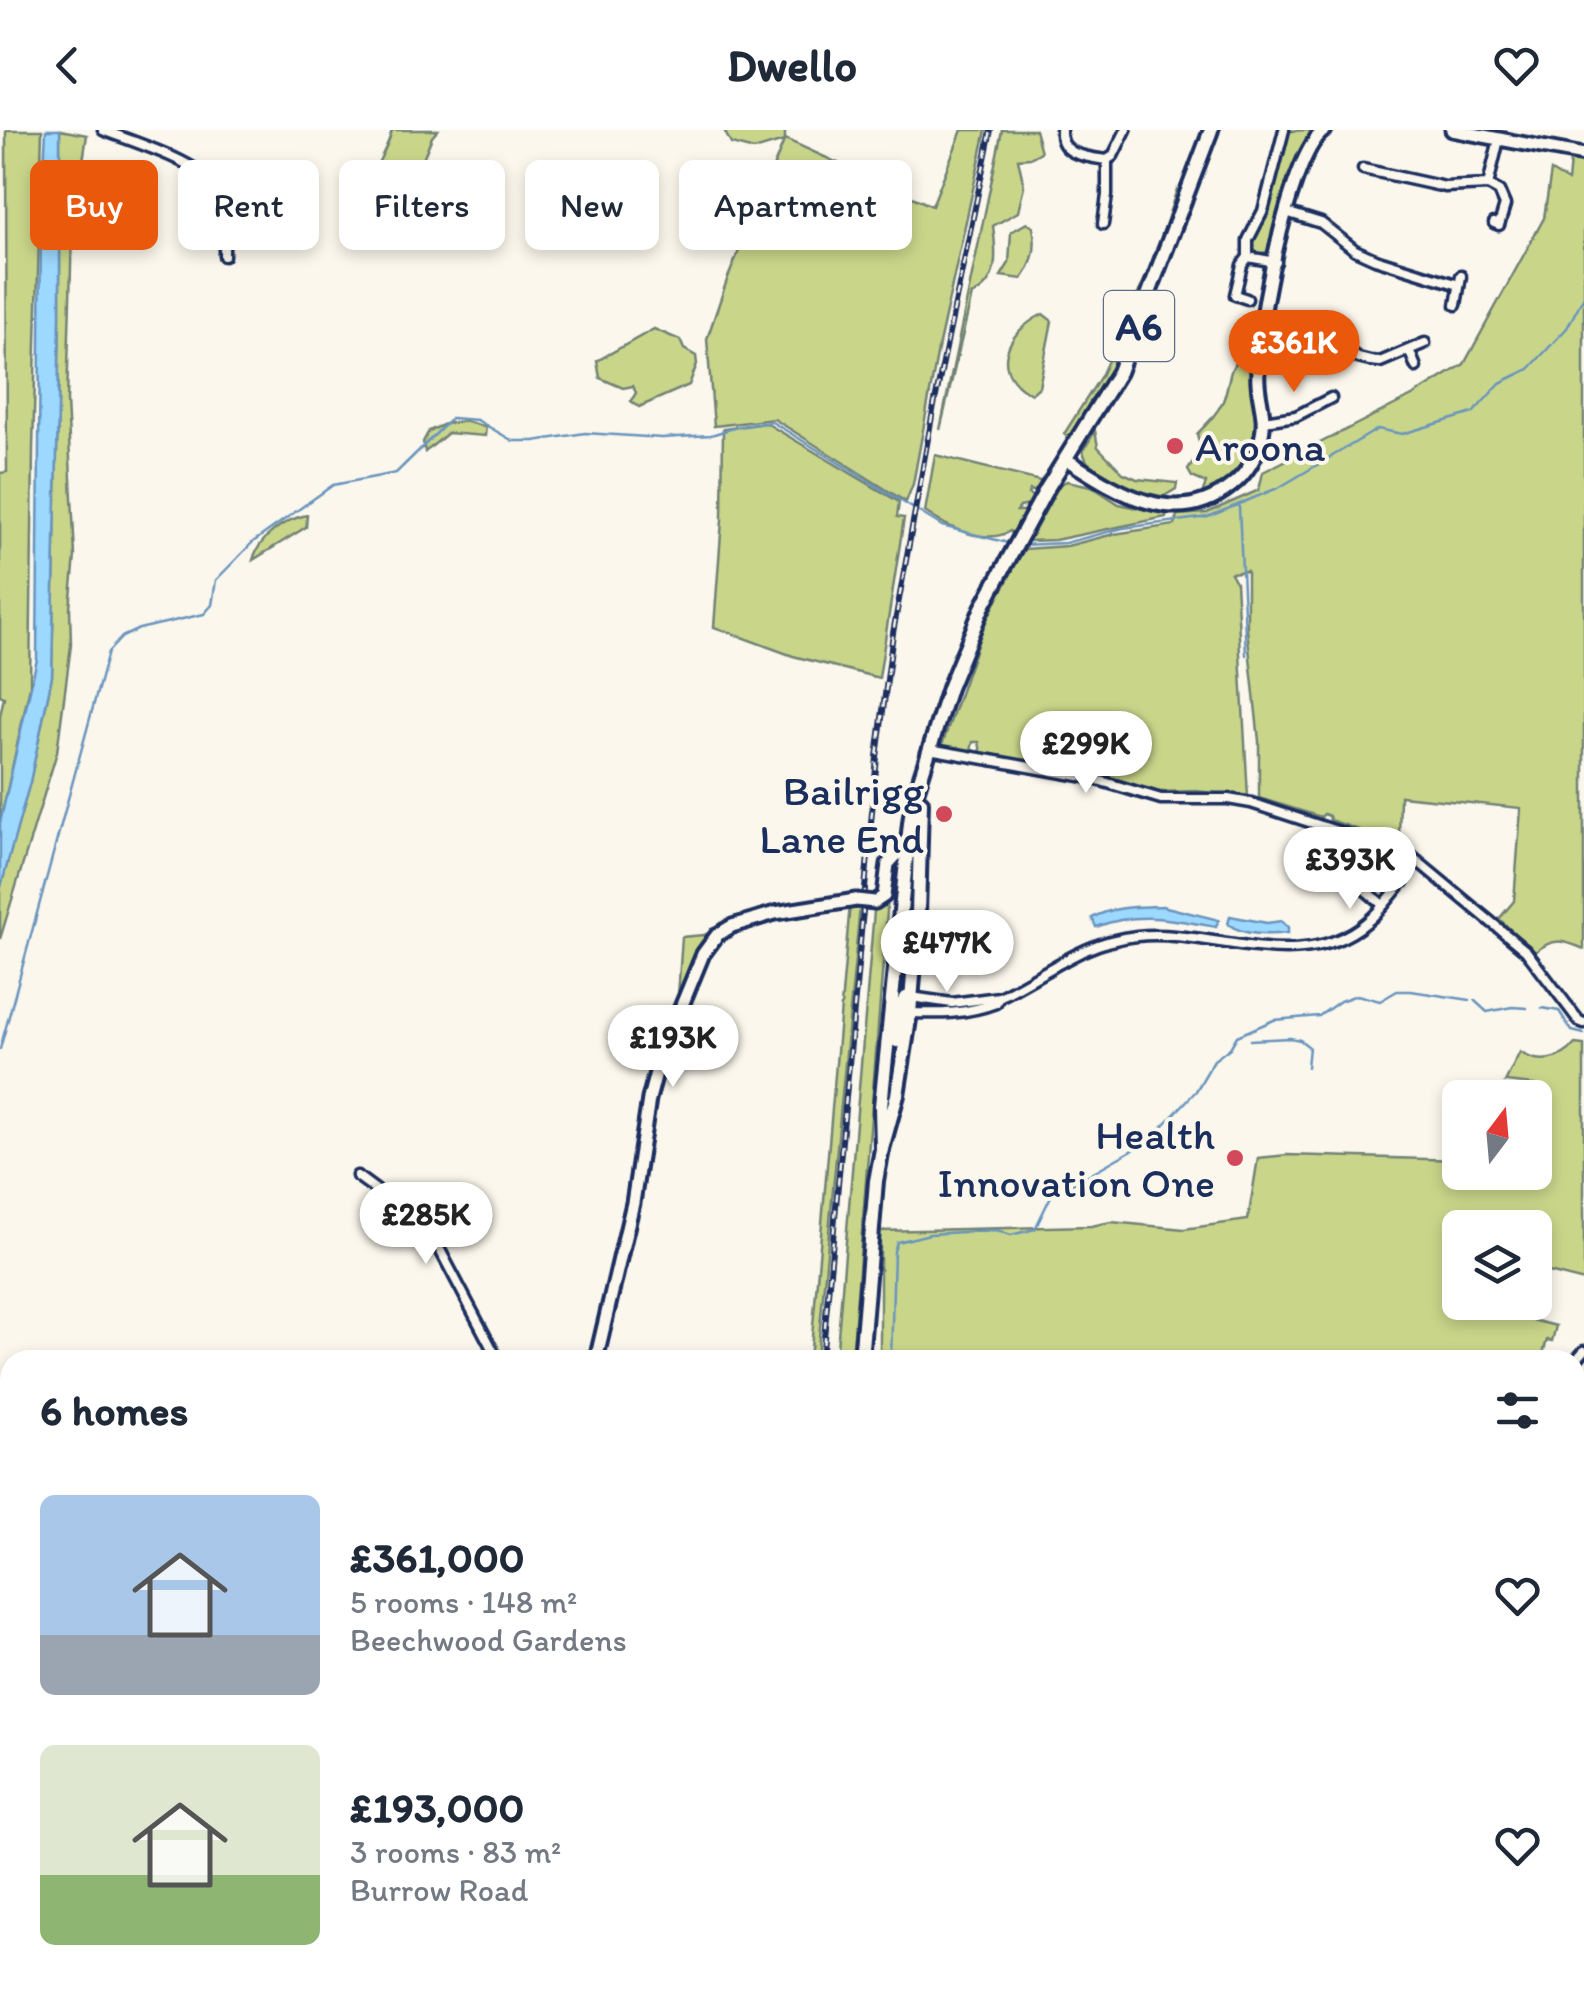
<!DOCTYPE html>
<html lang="en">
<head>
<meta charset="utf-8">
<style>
  :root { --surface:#fff; --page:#f2f2f3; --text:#1f2937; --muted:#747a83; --accent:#ea580c }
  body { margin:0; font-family:Itim,sans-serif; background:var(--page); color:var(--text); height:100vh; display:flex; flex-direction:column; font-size:38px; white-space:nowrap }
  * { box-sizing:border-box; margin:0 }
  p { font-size:32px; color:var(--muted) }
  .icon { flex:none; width:55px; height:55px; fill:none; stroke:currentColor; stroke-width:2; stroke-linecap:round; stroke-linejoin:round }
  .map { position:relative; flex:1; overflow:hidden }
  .sheet { position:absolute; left:0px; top:1220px; width:1585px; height:640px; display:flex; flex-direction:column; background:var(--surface); border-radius:30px 30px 0 0; box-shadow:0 5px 15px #0003 }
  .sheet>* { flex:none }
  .banner { position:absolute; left:30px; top:30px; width:1000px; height:90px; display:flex; gap:20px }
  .needle { width:65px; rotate:16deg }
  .tools { position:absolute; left:1442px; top:950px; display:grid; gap:20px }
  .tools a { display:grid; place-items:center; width:110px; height:110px; border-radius:15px; background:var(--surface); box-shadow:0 5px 15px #0003; font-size:50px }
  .price { position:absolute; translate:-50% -85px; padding:0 22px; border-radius:35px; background:#fff; color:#222; font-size:32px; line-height:65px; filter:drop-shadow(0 2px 5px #0008) }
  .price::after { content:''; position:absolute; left:50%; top:60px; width:30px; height:22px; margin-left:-15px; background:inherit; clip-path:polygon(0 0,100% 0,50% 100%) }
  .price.active { background:var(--accent); color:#fff }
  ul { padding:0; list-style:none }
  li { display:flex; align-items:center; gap:30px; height:250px; padding:0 40px }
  li span { display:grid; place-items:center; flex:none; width:280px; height:200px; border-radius:15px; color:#555 }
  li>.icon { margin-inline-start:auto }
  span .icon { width:120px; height:120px; fill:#fffc; stroke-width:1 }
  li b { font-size:42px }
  h2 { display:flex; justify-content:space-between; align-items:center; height:120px; padding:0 40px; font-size:42px }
  .chip { padding:0 35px; border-radius:15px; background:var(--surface); box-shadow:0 5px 15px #0003; font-size:35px; line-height:90px }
  .chip.active { background:var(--accent); color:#fff }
  header { display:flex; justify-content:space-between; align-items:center; height:130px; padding:0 40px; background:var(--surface); font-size:45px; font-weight:800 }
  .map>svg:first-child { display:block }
  .green { fill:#c9d68a; stroke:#728274; stroke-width:2.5 }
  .water { fill:#9dd8fe; stroke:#6994be; stroke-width:2.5 }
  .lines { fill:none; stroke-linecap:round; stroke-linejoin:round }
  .stream { stroke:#6994be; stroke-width:2.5 }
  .street-casing { stroke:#1b2f5e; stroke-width:15 }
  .secondary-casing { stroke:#1b2f5e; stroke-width:19 }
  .primary-casing { stroke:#1b2f5e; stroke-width:20 }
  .street { stroke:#fbf7ec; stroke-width:8 }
  .secondary { stroke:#fbf7ec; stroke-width:11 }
  .primary { stroke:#fbf7ec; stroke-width:12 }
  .rail-casing { stroke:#1b2f5e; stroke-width:6 }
  .rail { stroke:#fbf7ec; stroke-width:2.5; stroke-dasharray:8; stroke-linecap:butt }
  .secondary-bridge-casing { stroke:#1b2f5e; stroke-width:19; stroke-linecap:butt }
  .secondary-bridge { stroke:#fbf7ec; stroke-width:11 }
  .poi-dot { fill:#d1495b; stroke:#fbf7ec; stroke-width:4 }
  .labels { text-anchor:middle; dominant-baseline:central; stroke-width:8; stroke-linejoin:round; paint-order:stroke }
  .shield { fill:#fbf7ec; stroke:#5e6b89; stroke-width:2.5 }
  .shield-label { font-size:40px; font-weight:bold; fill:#1b2f5e }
  .poi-label { font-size:42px; fill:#1b2f5e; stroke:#fbf7ec; text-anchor:end }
</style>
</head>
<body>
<header><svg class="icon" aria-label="back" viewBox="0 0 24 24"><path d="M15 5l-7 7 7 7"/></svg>Dwello<svg class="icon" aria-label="heart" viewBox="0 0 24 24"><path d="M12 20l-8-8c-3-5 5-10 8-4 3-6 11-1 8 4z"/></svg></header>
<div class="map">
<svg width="1584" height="1860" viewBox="0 0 1584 1860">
  <rect width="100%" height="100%" fill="#fbf7ec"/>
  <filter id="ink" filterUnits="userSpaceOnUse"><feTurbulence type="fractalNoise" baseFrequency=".01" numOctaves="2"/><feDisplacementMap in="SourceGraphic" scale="20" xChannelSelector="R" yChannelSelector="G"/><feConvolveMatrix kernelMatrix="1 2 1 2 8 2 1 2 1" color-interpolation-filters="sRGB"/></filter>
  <g filter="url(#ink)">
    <!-- green -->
    <g class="green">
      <polygon points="6,0 42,0 33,318 30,556 0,693 0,586 4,567 0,565 0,343 7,342"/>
      <polygon points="60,0 87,5 72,102 67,271 75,426 70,478 71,515 57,622 0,809 0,760 30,652 52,546 60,186"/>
      <path d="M392 0H438L432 7 422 31 429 49C407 61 395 70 370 62 370 39 387 23 392 0Z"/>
      <polygon points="724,0 785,0 785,9 932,76 962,0 986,0 939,214 913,354 906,372 774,289 714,296 707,209 727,150 784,11 754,20 731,14"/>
      <path d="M1002 0H1035L1041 22 1030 28 1018 29 1024 56 1018 82 993 96C996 122 1001 152 972 165L940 300Z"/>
      <polygon points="1309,0 1310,4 1293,41 1271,121 1258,124 1252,118 1253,110 1267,84 1288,1"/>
      <path d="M1570 31 1584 33V819C1563 810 1554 807 1535 822L1499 789 1514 771 1521 678 1400 666 1399 714 1330 690 1329 686 1324 684 1321 687 1259 668V611L1247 499V441L1231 443 1236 452 1248 667 1196 661 1159 662 1090 641 982 627 979 612H973L971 620 965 625 942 615 984 495 1024 419 1067 416 1114 404 1175 395 1177 385 1207 383 1259 360 1263 342 1414 265 1464 234 1544 88 1551 41 1568 51Z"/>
      <polygon points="1177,59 1179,60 1118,228 1073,307 1068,308 1064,304 1101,246 1156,124"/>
      <path d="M1027 93 1033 97C1037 116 1034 133 1022 149L1001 146 1009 133 1011 102Z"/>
      <path d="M1043 184 1052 191 1039 257 1031 264C989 240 1005 203 1043 184Z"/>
      <polygon points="654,199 680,210 684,219 696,226 697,234 689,255 639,277 631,271 636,263 633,256 623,258 600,248 597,231"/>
      <path d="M1242 225 1250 227C1248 240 1253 252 1255 265 1263 314 1247 346 1201 367L1206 353 1192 347 1188 340 1201 320 1197 304C1207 294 1217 284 1223 271 1230 254 1227 238 1242 225Z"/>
      <polygon points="465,291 486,297 485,306 448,303 425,322 423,312 429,301 445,294"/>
      <polygon points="766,293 899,372 897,387 904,388 879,548 793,526 714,497 722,390 723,299"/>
      <path d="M1095 301 1098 317 1123 343 1137 349 1177 353 1176 359 1161 368C1130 363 1092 355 1083 321Z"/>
      <path d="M935 325 1044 352 1038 362 1030 360 1028 364 1034 367 1030 375 1020 377 1017 381H1028L1014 406 1010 401C986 416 946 397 925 382Z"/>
      <polygon points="1067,351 1091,356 1119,374 1166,384 1166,387 1055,410 1029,411 1060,354"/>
      <path d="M307 385 306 397 253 430C259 407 285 389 307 385Z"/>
      <polygon points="850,774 860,776 817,1228 810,1230"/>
      <polygon points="884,776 887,776 887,781 852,1230 836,1230 874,781"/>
      <polygon points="716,799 698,821 678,866 682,807 704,805"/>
      <path d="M1575 914 1584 915V1151L1537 1139 1535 1143V1098H1460V1172L1527 1173 1524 1188 1556 1196 1552 1211 1547 1210 1541 1230H880V1101L1091 1096 1111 1092 1184 1099 1248 1090 1258 1028 1287 1025 1460 1030V1042H1535V968L1532 967 1534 955 1505 952 1520 922C1538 935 1561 931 1575 914Z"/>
      <polygon points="1575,1439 1584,1443 1584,1548 1581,1555 1575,1552"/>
      <polygon points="945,1850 1037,1850 1035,1860 943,1860"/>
      <polygon points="1043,1850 1233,1850 1258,1860 1041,1860"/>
      <polygon points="1315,1850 1384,1850 1380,1860 1316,1860"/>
    </g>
    <!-- water -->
    <g class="water">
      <polygon points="46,0 60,0 60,186 52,546 30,652 0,760 0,693 37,529 41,100"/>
      <path d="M1162 776 1219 790 1216 797C1174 789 1137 781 1096 797L1092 788C1113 776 1139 777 1162 776Z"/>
      <path d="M1230 786 1267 793 1281 791 1288 797V803C1268 805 1244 806 1228 794Z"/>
    </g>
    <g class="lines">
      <!-- stream -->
      <g class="stream">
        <polyline points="1239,377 1246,525"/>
        <polyline points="1021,415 1065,413 1123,398 1208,387 1280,357 1378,299 1402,304 1473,283 1500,253 1529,239 1567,198 1584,166"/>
        <polyline points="1475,871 1487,882 1512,877 1527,878"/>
        <polyline points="1542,878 1559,881 1572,901 1584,904"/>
        <polyline points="1250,910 1290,908 1300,910 1309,917 1307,937"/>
        <polyline points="0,919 108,522 122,507 139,499 204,484 212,475 216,450 253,412 333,355 396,343 452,288 477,290 513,311 534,311 585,303 662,308 711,305 740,296 772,292 942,396 1008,413"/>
        <polyline points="891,1230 894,1121 897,1112 930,1104 996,1100 1011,1105 1035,1099 1051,1066 1150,1010 1196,961 1214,930 1230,918 1237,906 1274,890 1319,886 1340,871 1357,865 1380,871 1397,861 1411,861 1470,870"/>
      </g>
      <!-- street casing -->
      <g class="street-casing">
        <g id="street">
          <path d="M103 0C132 12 207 33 219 63 226 83 224 106 224 126"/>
          <path d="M1061 0C1059 25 1086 27 1107 30"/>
          <polyline points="1107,30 1113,26 1126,0"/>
          <polyline points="1363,39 1445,57 1488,55 1499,9"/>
          <polyline points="1488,55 1499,61 1505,75 1499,95 1494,93"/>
          <polyline points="1286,82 1321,93 1355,120 1375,129 1459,155"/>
          <polyline points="1103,94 1107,65 1107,30"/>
          <polyline points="1248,127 1276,132"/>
          <polyline points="1247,169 1235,165 1242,135 1248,127 1248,110 1263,81 1284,0"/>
          <polyline points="1456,175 1461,146"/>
          <polyline points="1265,185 1313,195 1358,228 1370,231 1380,232 1425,213"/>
          <polyline points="1409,220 1416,237"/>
          <polyline points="1264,291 1296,286 1331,268"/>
          <polyline points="929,619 1091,648 1161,669 1228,669 1251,673 1410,725 1526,821 1579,891 1584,893"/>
          <polyline points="1364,759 1383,775"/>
          <polyline points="911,867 952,873 999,867"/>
          <path d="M910 883C941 884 967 884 996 873L999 867C1048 844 1080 812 1137 806 1212 798 1301 848 1367 792 1381 781 1391 765 1403 752"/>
          <polyline points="357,1046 429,1099 498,1230"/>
          <polyline points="1575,1231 1584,1221"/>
          <polyline points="1575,1277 1581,1312 1575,1341"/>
          <polyline points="1575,1435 1584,1437"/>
          <polyline points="1575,1556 1584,1558"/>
          <polyline points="1584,1614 1581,1662 1584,1662"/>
          <polyline points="1244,1850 1274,1859"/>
          <polyline points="1305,1850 1310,1860"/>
        </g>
      </g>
      <!-- secondary casing -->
      <g class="secondary-casing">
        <g id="secondary">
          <polyline points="1452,0 1584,25"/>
          <path d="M1066 329C1116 361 1175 401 1231 356 1247 344 1258 325 1262 305 1266 287 1259 271 1258 253 1257 240 1259 227 1260 215 1262 174 1292 20 1325 0"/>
          <polyline points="875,772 884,766 888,734 899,722 906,722"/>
          <polyline points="596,1230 633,1073 649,969 659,931 703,824 717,805 732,796 775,783 856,770"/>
          <polyline points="353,1850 384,1860"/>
          <polyline points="0,1858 26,1850"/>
          <polyline points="554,1860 558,1850"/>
        </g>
      </g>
      <!-- primary casing -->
      <g class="primary-casing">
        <g id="primary">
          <polyline points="897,911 902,874 906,868 911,867"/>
          <polyline points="882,1019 881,976 910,693 913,672 949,558 982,478 1046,360 1119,242 1211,0"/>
          <polyline points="861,1230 876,1051 882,1019 897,965 910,883 918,784 921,672"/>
          <polyline points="809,1860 810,1850"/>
          <polyline points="820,1860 821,1850"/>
        </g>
      </g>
      <!-- street -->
      <use href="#street" class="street"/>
      <!-- secondary -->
      <use href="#secondary" class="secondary"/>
      <!-- primary -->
      <use href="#primary" class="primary"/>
      <!-- rail casing -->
      <g class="rail-casing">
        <g id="rail">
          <polyline points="822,1230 877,627 893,503 933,281 991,0"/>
          <polyline points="760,1860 762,1850"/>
        </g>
      </g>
      <!-- rail -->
      <use href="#rail" class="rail"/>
      <!-- secondary-bridge casing -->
      <g class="secondary-bridge-casing">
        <polyline id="secondary-bridge" points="856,770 875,772"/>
      </g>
      <!-- secondary-bridge -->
      <use href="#secondary-bridge" class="secondary-bridge"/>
    </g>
  </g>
  <!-- markers -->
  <g class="poi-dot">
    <circle cx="1175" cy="316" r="10"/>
    <circle cx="944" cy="684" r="10"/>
    <circle cx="1235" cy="1028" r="10"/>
  </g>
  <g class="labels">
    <!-- shield labels -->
    <rect class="shield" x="1104" y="161" width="70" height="70" rx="8"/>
    <g class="shield-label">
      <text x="1139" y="196">A6</text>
    </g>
    <!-- poi labels -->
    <g class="poi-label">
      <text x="1195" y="316" text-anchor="start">Aroona</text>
      <text x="924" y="660">Bailrigg<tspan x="924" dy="48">Lane End</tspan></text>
      <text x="1215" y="1004">Health<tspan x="1215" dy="48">Innovation One</tspan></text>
    </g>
  </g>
</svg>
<div class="tools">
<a><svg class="needle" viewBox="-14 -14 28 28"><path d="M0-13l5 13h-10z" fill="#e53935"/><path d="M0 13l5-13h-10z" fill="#747a83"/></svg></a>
<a><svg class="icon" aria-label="layers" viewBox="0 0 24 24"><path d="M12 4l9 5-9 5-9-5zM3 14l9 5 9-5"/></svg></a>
</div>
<b class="price active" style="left:1294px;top:265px">£361K</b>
<b class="price" style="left:1086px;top:666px">£299K</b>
<b class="price" style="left:1350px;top:782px">£393K</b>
<b class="price" style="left:947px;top:865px">£477K</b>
<b class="price" style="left:673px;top:960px">£193K</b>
<b class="price" style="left:426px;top:1137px">£285K</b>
<div class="banner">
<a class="chip active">Buy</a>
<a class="chip">Rent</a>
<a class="chip">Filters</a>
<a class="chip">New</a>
<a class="chip">Apartment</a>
</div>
<section class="sheet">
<h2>6 homes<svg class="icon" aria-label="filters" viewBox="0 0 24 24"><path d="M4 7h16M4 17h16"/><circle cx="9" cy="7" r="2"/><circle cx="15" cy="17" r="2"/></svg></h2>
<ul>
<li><span style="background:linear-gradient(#a9c7e8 70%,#9aa5b1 0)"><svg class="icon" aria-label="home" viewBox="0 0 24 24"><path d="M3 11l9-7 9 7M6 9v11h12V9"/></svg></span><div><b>£361,000</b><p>5 rooms · 148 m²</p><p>Beechwood Gardens</p></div><svg class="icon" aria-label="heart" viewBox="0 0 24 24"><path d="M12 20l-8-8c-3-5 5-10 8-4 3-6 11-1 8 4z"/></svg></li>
<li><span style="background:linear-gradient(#dfe7d0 65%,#8fb573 0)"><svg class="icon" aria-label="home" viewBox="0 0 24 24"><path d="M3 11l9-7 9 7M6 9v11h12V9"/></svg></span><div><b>£193,000</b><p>3 rooms · 83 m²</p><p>Burrow Road</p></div><svg class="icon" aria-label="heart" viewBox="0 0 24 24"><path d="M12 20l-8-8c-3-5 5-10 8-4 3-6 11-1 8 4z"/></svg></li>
</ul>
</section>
</div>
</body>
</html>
